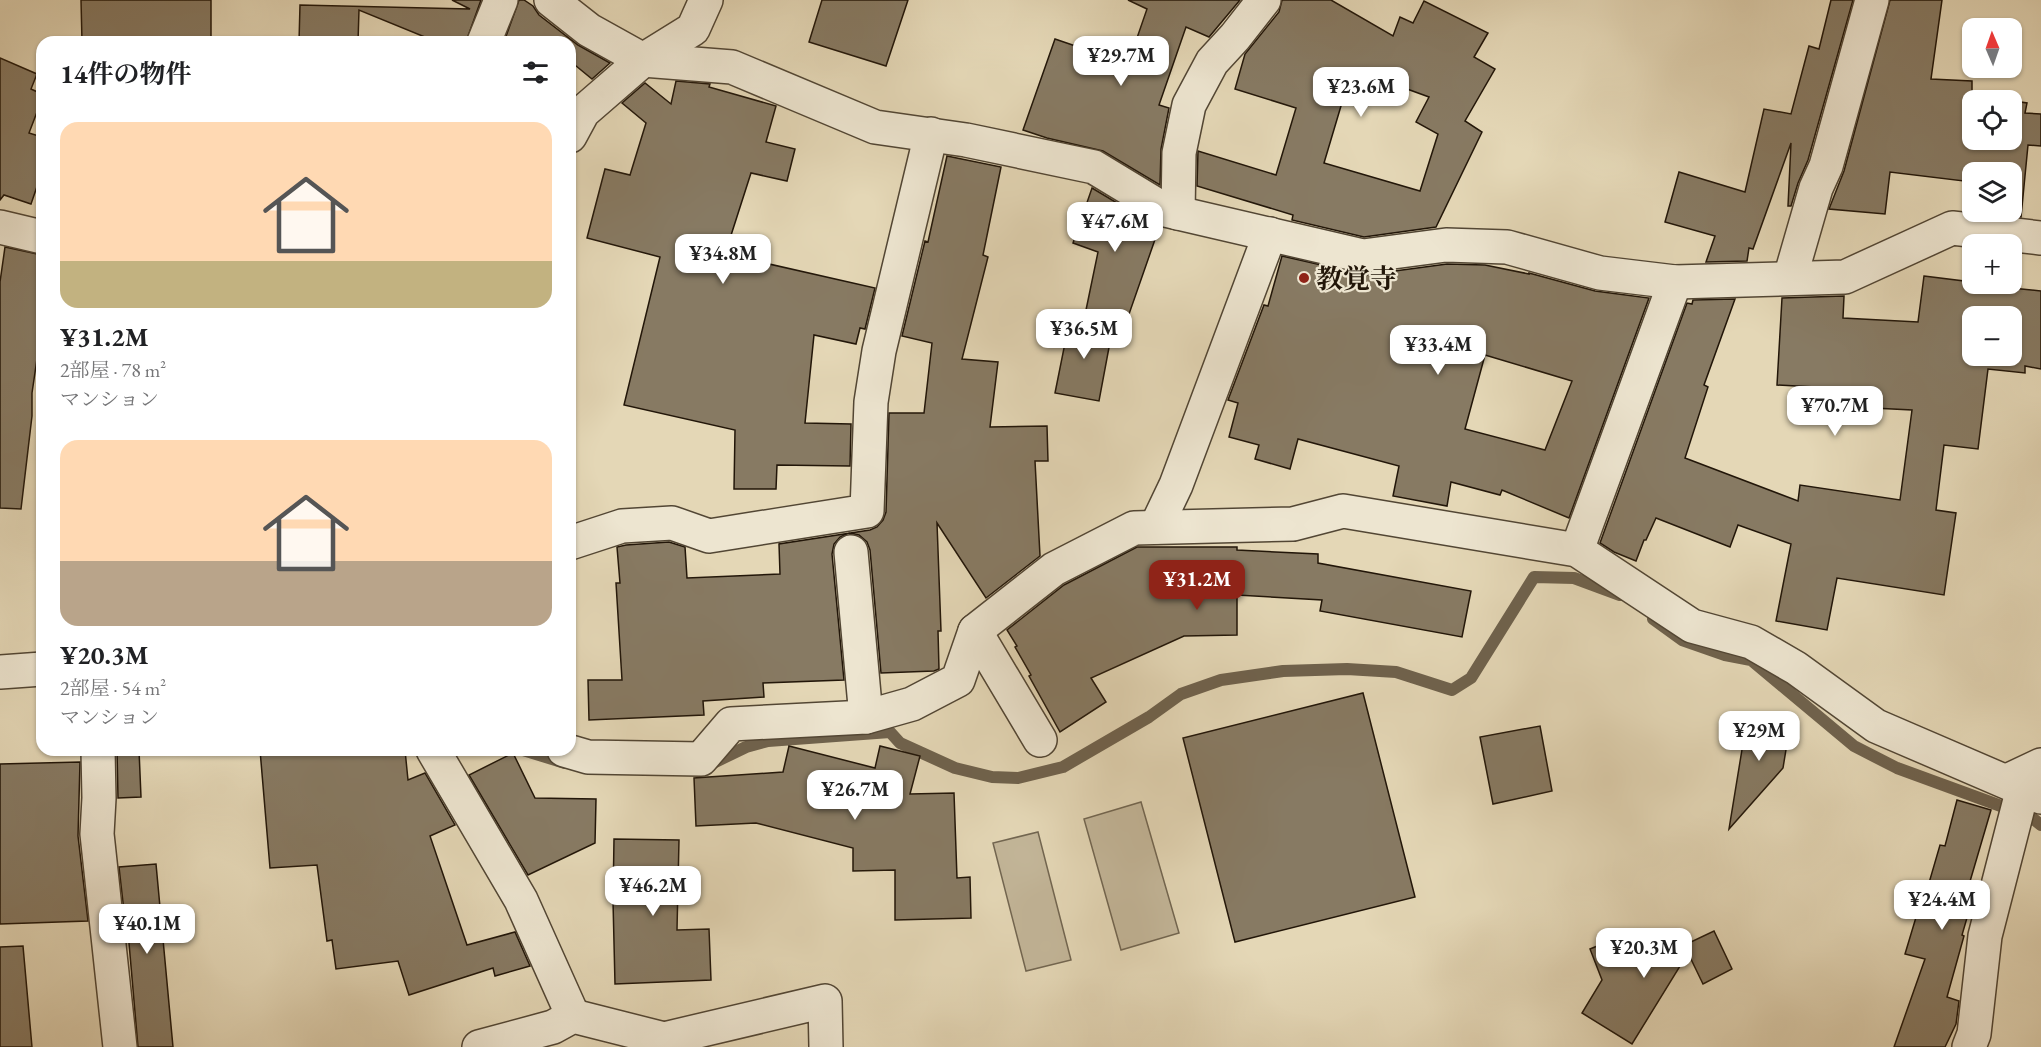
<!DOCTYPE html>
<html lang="ja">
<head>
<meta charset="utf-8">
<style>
  :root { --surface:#fff; --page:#f6f6f6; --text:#202124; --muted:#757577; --accent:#8f2418 }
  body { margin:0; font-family:"EB Garamond","Noto Serif JP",serif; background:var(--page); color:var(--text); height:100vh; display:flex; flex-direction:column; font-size:22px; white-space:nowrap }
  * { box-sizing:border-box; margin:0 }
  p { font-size:20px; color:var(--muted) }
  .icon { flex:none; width:33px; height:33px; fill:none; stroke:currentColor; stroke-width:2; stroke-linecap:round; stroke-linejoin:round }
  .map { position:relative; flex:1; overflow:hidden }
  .side { position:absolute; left:36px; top:36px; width:540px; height:720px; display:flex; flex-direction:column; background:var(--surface); border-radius:18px; box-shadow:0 2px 4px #0004 }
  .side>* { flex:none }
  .needle { width:39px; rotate:358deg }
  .buttons { position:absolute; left:1962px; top:18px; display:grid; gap:12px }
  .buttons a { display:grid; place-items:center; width:60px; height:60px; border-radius:12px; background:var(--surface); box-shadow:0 2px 4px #0004; font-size:30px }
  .price { position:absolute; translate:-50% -51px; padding:0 14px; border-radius:12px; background:#fff; color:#222; font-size:20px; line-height:39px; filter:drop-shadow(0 2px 3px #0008) }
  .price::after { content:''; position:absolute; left:50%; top:36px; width:18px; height:14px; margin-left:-9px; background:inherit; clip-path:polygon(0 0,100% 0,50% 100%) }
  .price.active { background:var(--accent); color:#fff }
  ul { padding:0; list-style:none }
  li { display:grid; align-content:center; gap:12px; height:318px; padding:0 24px }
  li span { display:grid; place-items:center; height:186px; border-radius:18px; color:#555 }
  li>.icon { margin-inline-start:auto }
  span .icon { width:108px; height:108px; fill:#fffc; stroke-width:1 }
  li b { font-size:26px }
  h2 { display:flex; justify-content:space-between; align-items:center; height:72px; padding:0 24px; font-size:26px }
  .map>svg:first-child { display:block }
  .green { fill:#c3b699; stroke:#726651; stroke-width:1.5 }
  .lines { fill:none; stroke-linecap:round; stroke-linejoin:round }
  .stream { stroke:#6f624d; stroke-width:12 }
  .building { fill:#877a63; stroke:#221609; stroke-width:1.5; fill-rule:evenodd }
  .minor-casing { stroke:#524634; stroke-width:36 }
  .minor { stroke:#ede5d0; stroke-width:33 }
  .poi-dot { fill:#8f2418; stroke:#ede5d0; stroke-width:2 }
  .labels { text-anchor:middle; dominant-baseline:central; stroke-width:4.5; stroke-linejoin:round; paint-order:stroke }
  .poi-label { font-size:27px; font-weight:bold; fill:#221609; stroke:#ede5d0; text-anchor:start }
</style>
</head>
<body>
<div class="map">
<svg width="2041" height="1047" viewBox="0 0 2041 1047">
  <rect width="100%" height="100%" fill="#e4d7b6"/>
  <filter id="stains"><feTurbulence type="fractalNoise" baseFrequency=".00333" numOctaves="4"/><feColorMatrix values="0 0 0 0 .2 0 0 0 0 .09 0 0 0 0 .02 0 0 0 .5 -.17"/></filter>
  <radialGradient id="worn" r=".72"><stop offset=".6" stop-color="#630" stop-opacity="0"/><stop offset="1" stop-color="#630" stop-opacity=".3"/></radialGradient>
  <!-- green -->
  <g class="green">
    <polygon points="1141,802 1179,933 1121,950 1084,819"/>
    <polygon points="1038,832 1071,960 1026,971 993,843"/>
  </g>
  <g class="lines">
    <!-- stream -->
    <g class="stream">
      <polyline points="1653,619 1682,640 1725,655 1751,660 1854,746 1897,768 2031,817 2041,825"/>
      <polyline points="523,750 565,763"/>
      <polyline points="709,765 746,747 768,741 890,732 900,743 955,768 992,777 1018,778 1063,767 1149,717 1181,694 1221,680 1283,671 1347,669 1396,672 1452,690 1471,678 1534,577 1574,578 1620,595"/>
    </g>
  </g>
  <!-- building -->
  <g class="building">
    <polygon points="81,0 211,0 211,42 82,42"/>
    <polygon points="452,0 481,0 466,42 437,42 359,10 358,42 299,42 300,5 470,9"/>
    <polygon points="519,0 524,0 533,6 539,15 578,45 610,63 592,79 570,61 570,42 504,42"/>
    <polygon points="822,0 908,0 886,66 809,42"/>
    <polygon points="1128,0 1240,0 1209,37 1186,27 1159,105 1169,108 1161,149 1160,185 1103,151 1047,138 1023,130 1055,39 1128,64 1147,9"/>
    <path d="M1282 0H1331L1393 36 1400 17 1413 23 1424 1 1488 33 1474 57 1495 69 1465 121 1482 132 1436 227 1364 237 1292 220 1293 215 1197 186 1198 151 1276 175 1296 108 1235 89 1245 54 1279 12ZM1352 69 1429 97 1416 122 1438 134 1420 191 1324 163Z"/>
    <polygon points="1831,0 1853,0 1808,160 1798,183 1791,206 1788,206 1791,143 1753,249 1749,248 1747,261 1706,262 1715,236 1665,222 1679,172 1745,192 1764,109 1791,114 1809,46 1819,49"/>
    <path d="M1890 0H1942L1931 79 1972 81V95L2027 103 2025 113 2041 114V146L2028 145 2021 217 1973 212H2012V172H1972V182L1890 172 1885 214 1829 209 1844 171ZM1972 100H2012V140H1972Z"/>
    <polygon points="0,58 37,74 31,89 42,94 42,99 29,133 42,137 42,172 31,204 4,195 0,200"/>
    <polygon points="676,81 710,84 709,87 776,106 766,142 795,149 787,181 751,173 725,254 875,288 865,329 860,328 856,344 814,335 805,423 851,424 850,466 777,465 776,489 734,489 735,430 624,405 660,257 587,238 605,169 630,175 646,123 622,103 645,83 671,104"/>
    <polygon points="947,156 1001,167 983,255 988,257 962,359 998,362 990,427 1047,426 1048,461 1035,461 1040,556 986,598 937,523 941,631 938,631 939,669 934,671 881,673 870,550 867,542 859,535 849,533 840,537 834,544 832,554 844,680 763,683 764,697 703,701 704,715 589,720 588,680 622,680 616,583 620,583 617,547 626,545 669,542 685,547 687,578 780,574 779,544 870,530 877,527 883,520 886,512 889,413 924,413 932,343 902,336 925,241 928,242"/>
    <polygon points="1092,188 1159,228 1128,317 1086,310 1098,252 1073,243"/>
    <polygon points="5,247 42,255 42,325 32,393 32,416 21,509 0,508 0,282"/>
    <path d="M1282 256 1365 275 1447 264 1485 265 1529 274V273L1595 291 1649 298 1569 518 1502 490 1500 495 1451 482 1447 506 1393 496 1399 466 1298 439 1290 469 1255 459 1259 445 1229 437 1238 403 1228 400 1264 305 1268 306ZM1485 355 1572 381 1545 450 1465 429Z"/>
    <path d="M1924 276 1972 282V284L2041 291V369L2025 366V373L1988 369 1978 449 1944 445 1936 510 1956 513 1944 595 1837 578 1827 630 1776 621 1791 544 1738 525 1730 547 1656 518 1646 540H1644L1636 561 1614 552 1600 543 1687 303 1692 304 1693 300 1735 299 1704 385 1708 387 1685 458 1798 501 1800 485 1900 500 1912 410 1833 406 1834 388 1777 385 1782 298 1844 296 1843 318 1918 322ZM1972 316H2012V356H1972Z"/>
    <polygon points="1070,318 1113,326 1099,401 1055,393"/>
    <polygon points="1137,547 1237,547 1237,550 1318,554 1318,563 1471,591 1462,637 1320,611 1322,600 1237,595 1237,635 1184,636 1091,678 1106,702 1060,732 1029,676 1031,675 1015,647 1017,646 1007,630 1064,585"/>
    <polygon points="1363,693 1415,897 1235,942 1183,738"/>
    <polygon points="1747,719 1790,725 1783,768 1729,829"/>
    <polygon points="1540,726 1552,791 1493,804 1480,737"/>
    <polygon points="789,746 875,768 880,746 920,756 910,794 954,793 957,878 970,877 971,918 895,920 895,870 853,871 853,848 756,823 696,826 694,778 783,772"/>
    <polygon points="117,750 139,750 141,797 118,798"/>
    <polygon points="260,750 405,750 408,780 425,773 455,825 430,836 467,945 515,932 530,966 495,976 493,968 409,995 398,961 336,969 332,940 327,941 317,865 270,868"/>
    <polygon points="513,753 535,798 596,799 595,843 528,875 469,775"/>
    <polygon points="80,762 78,836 88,921 0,924 0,764"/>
    <polygon points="1957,800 1991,810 1966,895 1973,897 1962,935 1964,936 1947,997 1959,1001 1956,1024 1945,1047 1894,1047 1925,959 1905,954 1917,914 1914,913 1924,882 1929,883 1940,845 1945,846"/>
    <polygon points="614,839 679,840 677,930 709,929 711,980 615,984 613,901"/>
    <polygon points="156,864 173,1047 138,1047 127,920 125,920 119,867"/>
    <polygon points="1639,929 1653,960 1714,931 1732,969 1703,984 1688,953 1632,1044 1582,1013 1602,980 1590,949"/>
    <polygon points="23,946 32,1047 0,1047 0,947"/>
  </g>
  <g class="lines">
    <!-- minor casing -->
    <g class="minor-casing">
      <g id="minor">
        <polyline points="551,0 589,30 643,60 732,67 875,127 966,140 1094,167 1165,210 1363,256 1446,245 1507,247 1600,273 1675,282 1845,277 1952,228 2041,238"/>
        <polyline points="484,42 501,0"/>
        <polyline points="570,136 583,112 643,60 693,29 706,0"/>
        <polyline points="1178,213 1179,153 1189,105 1212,62 1235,37 1264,0"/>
        <polyline points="0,227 42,237"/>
        <polyline points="1790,278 1816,188 1826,166 1872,0"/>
        <polyline points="1156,527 1176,485 1270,234"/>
        <polyline points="570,543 622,526 672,523 709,536 867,511 871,402 879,351 931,134"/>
        <polyline points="1577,550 1675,282"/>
        <polyline points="851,552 866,717"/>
        <polyline points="975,631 1040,740"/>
        <polyline points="0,672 42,669"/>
        <polyline points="98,750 99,798 97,834 120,1047"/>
        <polyline points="433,750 521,900 573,1016"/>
        <polyline points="564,750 588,757 701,759 731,724 866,717 912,704 958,680 975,631 1054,569 1134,528 1293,524 1343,511 1577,550 1692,626 1751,642 1796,668 1876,726 2041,797"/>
        <polyline points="2007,781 2041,765"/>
        <polyline points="664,1039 825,1001 826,1047"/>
        <polyline points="479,1047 553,1027 573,1016 664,1039 665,1047"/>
        <polyline points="1969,1047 1974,1034 1985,936 2023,788"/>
      </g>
    </g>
    <!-- minor -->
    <use href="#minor" class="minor"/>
  </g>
  <!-- markers -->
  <circle class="poi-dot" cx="1304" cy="278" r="6"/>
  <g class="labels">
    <!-- poi labels -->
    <g class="poi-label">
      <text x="1316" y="278">教覚寺</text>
    </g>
  </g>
  <rect width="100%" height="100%" filter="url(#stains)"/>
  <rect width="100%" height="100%" fill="url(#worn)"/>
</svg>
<div class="buttons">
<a><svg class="needle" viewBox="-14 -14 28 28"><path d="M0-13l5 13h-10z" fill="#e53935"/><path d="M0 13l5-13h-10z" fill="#757577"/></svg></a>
<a><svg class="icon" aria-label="locate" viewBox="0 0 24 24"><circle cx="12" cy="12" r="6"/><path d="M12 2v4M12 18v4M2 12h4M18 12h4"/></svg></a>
<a><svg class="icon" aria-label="layers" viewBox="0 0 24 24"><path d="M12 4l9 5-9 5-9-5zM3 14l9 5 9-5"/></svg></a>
<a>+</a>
<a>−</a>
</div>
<b class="price" style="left:1121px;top:87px">¥29.7M</b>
<b class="price" style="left:1361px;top:118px">¥23.6M</b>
<b class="price" style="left:1115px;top:253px">¥47.6M</b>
<b class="price" style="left:723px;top:285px">¥34.8M</b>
<b class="price" style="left:1084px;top:360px">¥36.5M</b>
<b class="price" style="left:1438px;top:376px">¥33.4M</b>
<b class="price" style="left:1835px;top:437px">¥70.7M</b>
<b class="price active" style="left:1197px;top:611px">¥31.2M</b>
<b class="price" style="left:1759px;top:762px">¥29M</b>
<b class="price" style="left:855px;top:821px">¥26.7M</b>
<b class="price" style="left:653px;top:917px">¥46.2M</b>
<b class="price" style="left:1942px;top:931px">¥24.4M</b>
<b class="price" style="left:147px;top:955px">¥40.1M</b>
<b class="price" style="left:1644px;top:979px">¥20.3M</b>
<section class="side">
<h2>14件の物件<svg class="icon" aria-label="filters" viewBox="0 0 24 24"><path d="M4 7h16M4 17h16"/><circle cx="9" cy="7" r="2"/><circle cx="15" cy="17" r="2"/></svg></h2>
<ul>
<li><span style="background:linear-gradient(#ffd9b3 75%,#c2b280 0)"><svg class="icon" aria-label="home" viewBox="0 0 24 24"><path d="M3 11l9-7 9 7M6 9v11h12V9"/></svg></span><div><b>¥31.2M</b><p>2部屋 · 78 m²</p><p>マンション</p></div></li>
<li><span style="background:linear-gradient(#ffd9b3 65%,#b9a48a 0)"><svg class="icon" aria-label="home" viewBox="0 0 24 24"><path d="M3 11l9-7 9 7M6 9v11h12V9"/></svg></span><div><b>¥20.3M</b><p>2部屋 · 54 m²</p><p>マンション</p></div></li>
</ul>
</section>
</div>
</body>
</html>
